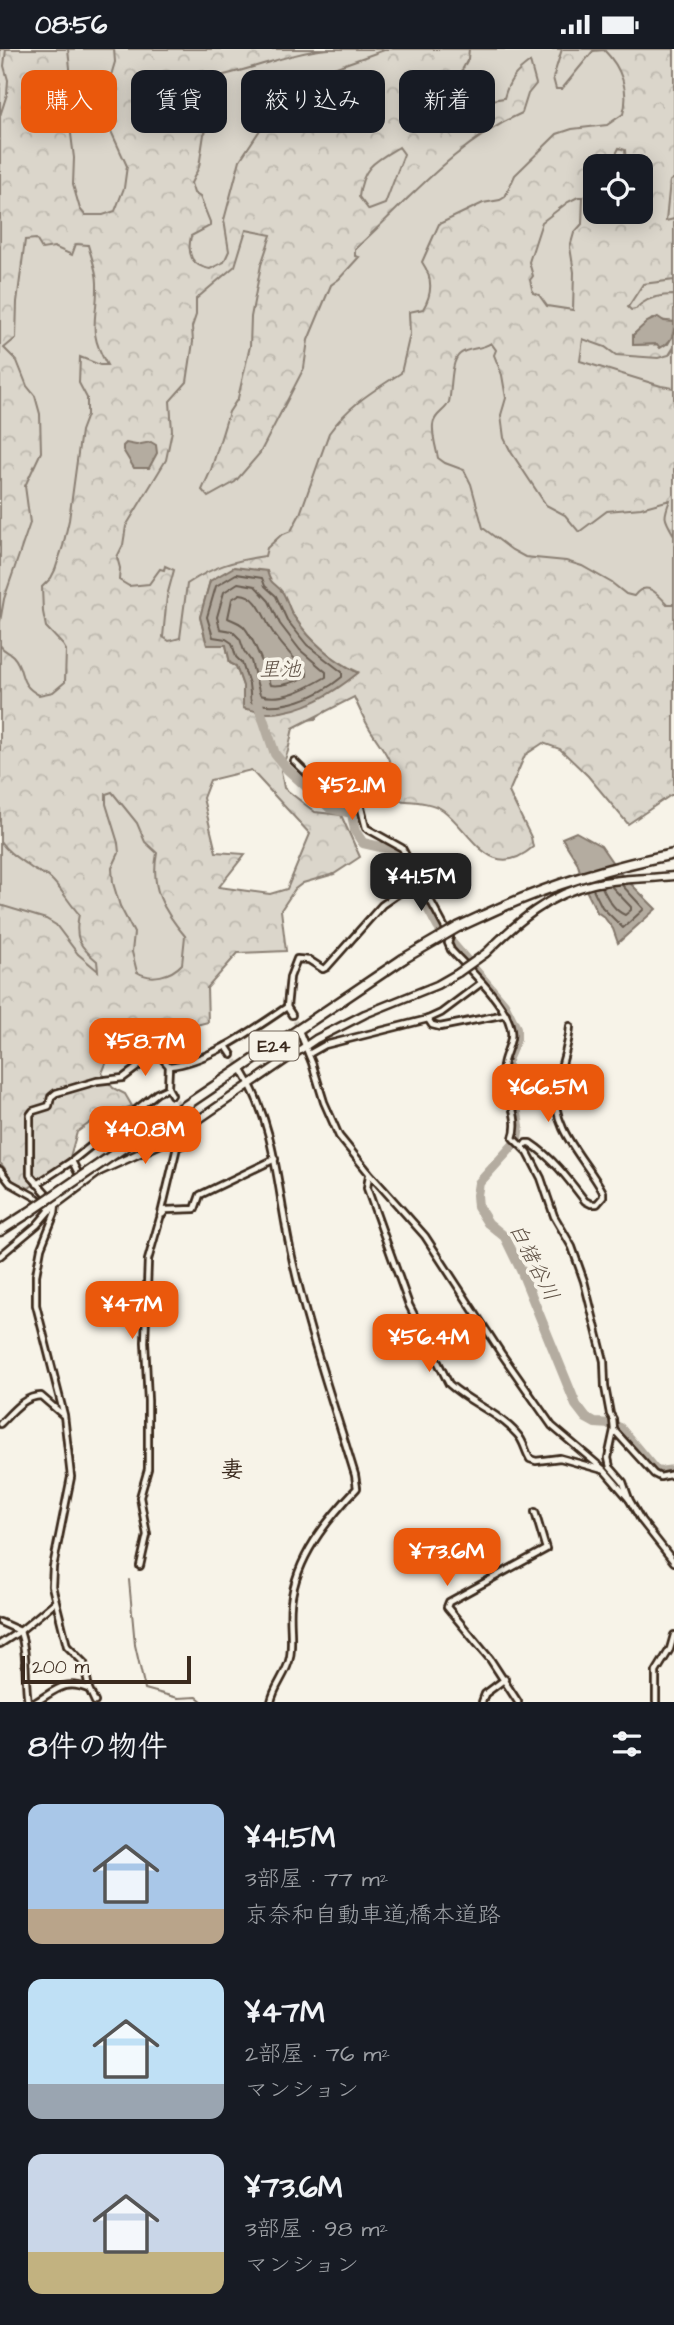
<!DOCTYPE html>
<html lang="ja">
<head>
<meta charset="utf-8">
<style>
  :root { --surface:#171b24; --page:#242831; --text:#f1f3f6; --muted:#9ea1a6; --accent:#ea580c }
  body { margin:0; font-family:"Architects Daughter","Klee One",sans-serif; background:var(--page); color:var(--text); height:100vh; display:flex; flex-direction:column; font-size:26px; white-space:nowrap }
  * { box-sizing:border-box; margin:0 }
  p { font-size:23px; color:var(--muted) }
  .icon { flex:none; width:38px; height:38px; fill:none; stroke:currentColor; stroke-width:2; stroke-linecap:round; stroke-linejoin:round }
  .map { position:relative; height:1653px; overflow:hidden }
  .side { display:flex; flex-direction:column; background:var(--surface); flex:1 }
  .side>* { flex:none }
  .guide { position:absolute; left:21px; top:21px; width:634px; height:63px; display:flex; gap:14px }
  .tools { position:absolute; left:583px; top:105px; display:grid; gap:14px }
  .tools a { display:grid; place-items:center; width:70px; height:70px; border-radius:14px; background:var(--surface); box-shadow:0 4px 18px #0003; font-size:35px }
  .scale { position:absolute; left:21px; bottom:18px; width:170px; box-sizing:border-box; padding-left:7px; border:4px solid #3b2a1e; border-top:0; font-size:19px; line-height:24px; white-space:nowrap; color:#3b2a1e; -webkit-text-stroke:5px #f7f3e8; paint-order:stroke }
  .price { position:absolute; translate:-50% -60px; padding:0 16px; border-radius:14px; background:var(--accent); color:#fff; font-size:23px; line-height:46px; filter:drop-shadow(0 2px 4px #0008) }
  .price::after { content:''; position:absolute; left:50%; top:42px; width:21px; height:16px; margin-left:-10px; background:inherit; clip-path:polygon(0 0,100% 0,50% 100%) }
  .price.selected { background:#222; color:#fff }
  ul { padding:0; list-style:none }
  li { display:flex; align-items:center; gap:21px; height:175px; padding:0 28px }
  li span { display:grid; place-items:center; flex:none; width:196px; height:140px; border-radius:14px; color:#555 }
  li>.icon { margin-inline-start:auto }
  span .icon { width:84px; height:84px; fill:#fffc; stroke-width:1 }
  li b { font-size:30px }
  h2 { display:flex; justify-content:space-between; align-items:center; height:84px; padding:0 28px; font-size:30px }
  .pill { padding:0 24px; border-radius:14px; background:var(--surface); box-shadow:0 4px 18px #0003; font-size:24px; line-height:63px }
  .pill.selected { background:var(--accent); color:#fff }
  .status { display:flex; justify-content:space-between; align-items:center; height:49px; padding:0 35px; background:var(--surface); direction:ltr }
  .status svg { height:19px; fill:currentColor }
  .map>svg:first-child { display:block }
  .grass { fill:#dbd6cb; stroke:#8b8074; stroke-width:2; fill-rule:evenodd }
  .forest { fill:url(#forest-crowns); stroke:#8b8074; stroke-width:2; fill-rule:evenodd }
  .water { fill:#b4aca0; stroke:#84786c; stroke-width:2 }
  .lines { fill:none; stroke-linecap:round; stroke-linejoin:round }
  .shore { stroke:#6b5e52; stroke-width:2 }
  .stream { stroke:#84786c; stroke-width:2 }
  .river { stroke:#b4aca0; stroke-width:10 }
  .street-tunnel { stroke:#d1cbc0; stroke-width:4.5; stroke-dasharray:4.5 2; stroke-linecap:butt }
  .street-casing { stroke:#3b2a1e; stroke-width:10 }
  .secondary-casing { stroke:#3b2a1e; stroke-width:11 }
  .highway-casing { stroke:#3b2a1e; stroke-width:13 }
  .street { stroke:#f7f3e8; stroke-width:4.5 }
  .secondary { stroke:#f7f3e8; stroke-width:6 }
  .highway { stroke:#f7f3e8; stroke-width:8 }
  .secondary-bridge-casing { stroke:#3b2a1e; stroke-width:11; stroke-linecap:butt }
  .highway-bridge-casing { stroke:#3b2a1e; stroke-width:13; stroke-linecap:butt }
  .secondary-bridge { stroke:#f7f3e8; stroke-width:6 }
  .highway-bridge { stroke:#f7f3e8; stroke-width:8 }
  .labels { text-anchor:middle; dominant-baseline:central; stroke-width:7; stroke-linejoin:round; paint-order:stroke }
  .shield { fill:#f7f3e8; stroke:#73665b; stroke-width:2 }
  .shield-label { font-size:18px; font-weight:bold; fill:#3b2a1e }
  .water-label { font-size:21px; font-style:italic; fill:#5f5145; stroke:#f7f3e8 }
  .quarter-label { font-size:23px; font-weight:bold; fill:#3b2a1e; stroke:#f7f3e8 }
</style>
</head>
<body>
<div class="status"><b>08:56</b><svg viewBox="0 0 49 12"><path d="M0 12V9h3v3zM5 12V6h3v6zM10 12V3h3v9zM15 12V0h3v12zM26 1h20v11H26zM47 4h2v5h-2z"/></svg></div>
<div class="map">
<svg width="674" height="1653" viewBox="0 0 674 1653">
  <defs>
    <pattern id="forest-crowns" width="20" height="18" patternUnits="userSpaceOnUse" patternTransform="scale(1.75)"><rect width="20" height="18" fill="#dbd6cb"/><path d="M2 6a3 3 0 1 1 6 0M12 15a3 3 0 1 1 6 0" fill="none" stroke="#bdb8ae"/></pattern>
  </defs>
  <rect width="100%" height="100%" fill="#f7f3e8"/>
  <filter id="ink" filterUnits="userSpaceOnUse"><feTurbulence type="fractalNoise" baseFrequency=".0143" numOctaves="2"/><feDisplacementMap in="SourceGraphic" scale="14" xChannelSelector="R" yChannelSelector="G"/><feConvolveMatrix kernelMatrix="1 2 1 2 8 2 1 2 1" color-interpolation-filters="sRGB"/></filter>
  <g filter="url(#ink)">
    <!-- grass -->
    <path class="grass" d="M0 0H674V606L448 572 315 670 219 681 190 743 202 926 104 950 0 916ZM595 117H640V163H595Z"/>
    <!-- forest -->
    <path class="forest" d="M6 0H68L70 19 71 85 74 109 73 136 80 160 85 166H103L115 162 124 139 127 117 110 80 107 54V40L115 13 114 0H329C293 3 259 18 224 26L218 49 215 71 204 85 199 118 191 134 194 144 200 148 210 173V177L191 187C187 205 191 217 210 220L224 213 229 202 224 171 240 111 266 72 284 53 307 37 314 29 331 20 387 0H469L468 10 461 23 464 45 467 49 478 53 504 49C509 31 515 24 530 13L536 35 528 45 522 64C455 94 408 152 355 200V207L359 208 339 230 331 236 308 291 304 319 260 404 235 433 208 448 202 441 211 421 229 363 238 349 250 297 251 268 261 216 271 186 246 181 235 217 196 250V266L192 278 193 293 187 333 170 352 172 382 166 411 126 477 123 496 117 508 120 519 119 531 129 537 149 535 160 520 164 521 165 517 174 521 167 547 163 588 169 592 180 589 187 535C212 518 235 511 265 507L267 499 281 486 291 482 300 465 329 384C349 356 373 342 401 324L410 285 409 263 423 260C433 244 433 229 422 213L439 175 483 154 500 151 505 148 515 126 557 85 572 80 607 76 623 65C630 42 621 18 604 1L593 2 562 40H556L553 29 562 0H674V129L670 132 666 172 674 170V231L643 235 628 258 631 261C642 258 632 262 641 255 650 248 663 246 674 246V273L652 270 633 286V296L668 295 674 284V298L669 306 658 309 616 306 605 298 583 290 580 312 661 337 674 339V486C664 469 663 469 670 451L641 459 607 462 579 483 565 466 546 456 511 403 504 389 501 366 506 349 502 326 494 306 496 301 491 294C481 301 468 298 460 305 450 312 452 342 449 353 446 362 434 365 433 376 432 386 436 399 438 409L445 414 464 421 471 435 483 479 512 501 525 508 566 512 582 517 612 534 626 545 634 547C646 531 657 544 667 555H674V746H671L628 775 588 727 560 700 543 694 525 706 509 743 531 788 533 798C490 835 472 783 443 761 430 752 410 753 395 751L388 742 395 732C391 705 379 697 367 675 362 666 358 657 354 648L293 679 288 702 281 722 284 739 315 763 341 766 360 808 334 825 303 834 295 840 281 861 286 902 238 904 207 939 208 973 158 986 116 991 102 1024 113 1039 125 1045 132 1057 94 1071 77 1083 70 1108 29 1139C22 1136 14 1134 9 1128 6 1122 5 1118 0 1114V856L46 870 56 876 78 905 98 922 97 912C79 897 74 889 79 865 69 854 61 839 50 829 44 824 36 823 30 818 19 810 8 804 0 792V596C4 603 8 602 13 607 26 621 16 634 39 646L53 643 65 633 66 601 63 596 46 578 43 563 42 538 51 529 55 521 63 497 69 471 81 382 87 366V349L79 334 80 308 100 316H107C86 279 98 271 97 234 97 222 91 207 88 196L76 195 72 206 54 198 42 200 36 190 25 191 17 253 16 289 4 299 17 312 27 337 35 347 40 365 41 403 25 437 30 474 4 550 0 573V67L7 45 8 31 4 17ZM399 98 404 105 385 155 369 161 359 148C362 118 375 112 399 98ZM619 99 625 101 626 117H640V163H595V117H610ZM578 148H583L582 175 574 184 570 198 574 223 573 261 547 257 539 246 533 244 530 231 533 227 529 213 542 173 568 153ZM210 532 270 533C286 546 284 554 295 569 311 592 332 611 358 623L281 663 267 664 243 659V637L236 617 230 614 226 596H207L200 568ZM251 721 310 785 287 840 270 845 219 838 245 805 216 803 203 749 210 731ZM112 743 137 774 145 793 157 804C150 839 163 861 185 887L182 915C171 927 151 932 137 923L132 903 134 884 120 857 113 834 112 819 119 804 118 794 106 755V745Z"/>
    <!-- water -->
    <g class="water">
      <path d="M658 268 664 272 674 273C674 286 672 293 660 299L657 295 633 296V286L647 273Z"/>
      <polygon points="151,393 156,396 157,404 149,419 134,419 123,401 123,397 126,394 136,396"/>
      <path d="M234 518 267 522C271 537 275 533 283 544 288 552 289 562 295 569 311 593 333 611 358 624 333 644 304 663 270 664 261 664 252 661 243 659V637L236 617 230 614 226 596H207L200 568 210 532Z"/>
      <polygon points="576,783 601,797 619,823 656,860 618,894 613,880 604,868 597,863 586,841 577,813 562,789"/>
    </g>
    <g class="lines">
      <!-- shore -->
      <g class="shore">
        <path d="M236 525 262 529 265 537 276 547 287 571 307 596 342 623V628C318 648 281 663 251 653L249 635 242 614 236 608 232 594 226 590 213 588 207 568 216 537Z"/>
        <path d="M238 534 255 537 269 552 280 575 300 601 326 623V628C307 639 282 653 260 646L251 612 244 602 240 590 232 582 220 580 217 568 224 543Z"/>
        <path d="M240 545C260 546 264 572 274 585 284 599 295 611 307 622V627C296 633 281 638 270 636 266 622 253 587 243 577 239 573 232 571 228 569L232 550Z"/>
        <path d="M602 838C607 849 615 862 625 866L631 861V858L611 837"/>
        <polyline points="593,840 602,858 623,879 644,860 622,836"/>
      </g>
      <!-- stream -->
      <polyline class="stream" points="129,1531 135,1596 145,1640 178,1649 197,1648 203,1653"/>
      <!-- river -->
      <polyline class="river" points="256,649 275,705 287,720 330,759 352,764 355,782 363,794 394,801 409,824 438,878 504,955 516,979 516,990 507,1011 507,1020 517,1064 519,1077 517,1089 515,1094 479,1134 477,1146 478,1158 488,1174 505,1188 521,1221 576,1356 586,1369 595,1374 610,1375 620,1379 654,1420 658,1423 674,1421"/>
      <!-- street-tunnel -->
      <g class="street-tunnel">
        <polyline points="292,966 299,981"/>
        <polyline points="232,1006 241,1020"/>
        <polyline points="172,1046 182,1059"/>
      </g>
      <!-- street casing -->
      <g class="street-casing">
        <g id="street">
          <path d="M294 712 328 745 360 755 366 779 402 799 450 888 448 894 451 901C468 920 516 962 511 989 509 1002 501 1011 503 1026 506 1046 521 1069 513 1089L528 1104 541 1129 554 1167 572 1198 584 1232 604 1312 605 1338 610 1365 613 1370 614 1381 608 1409 610 1418 623 1433 629 1450"/>
          <polyline points="292,966 287,958 290,928 297,910 309,911 323,920 327,918 382,856 418,831"/>
          <polyline points="428,970 432,976 440,978 506,965"/>
          <polyline points="300,984 312,1014 324,1053 339,1087 369,1124 425,1187 501,1304 552,1377 604,1421 629,1450 641,1471 674,1513"/>
          <polyline points="226,997 232,1006"/>
          <polyline points="309,1005 325,996 428,970 441,964 481,934"/>
          <path d="M169 1017C209 1013 254 980 287 958"/>
          <path d="M243 1023C276 1078 277 1139 290 1199 306 1276 332 1350 355 1426L357 1439C326 1472 296 1509 291 1554 289 1572 293 1591 290 1608 287 1625 274 1637 271 1653"/>
          <path d="M523 1098 526 1094H530C553 1109 569 1131 585 1152L591 1155H597L603 1148V1143C586 1111 551 1080 556 1041 559 1019 569 999 570 977"/>
          <polyline points="72,1112 81,1130"/>
          <polyline points="0,1121 10,1134 37,1149 51,1161"/>
          <path d="M369 1126 367 1139 409 1256 449 1335C470 1354 499 1364 517 1385 524 1392 525 1402 530 1410L536 1412 560 1409 603 1421"/>
          <polyline points="37,1135 72,1112 157,1044 168,1039"/>
          <polyline points="163,1165 166,1161 195,1160 200,1146 275,1110"/>
          <polyline points="0,1207 37,1176 55,1155"/>
          <path d="M0 1375C12 1363 24 1347 41 1347L63 1366"/>
          <polyline points="614,1381 654,1425 660,1428 674,1425"/>
          <polyline points="140,1517 147,1486 140,1448 148,1420 148,1352 145,1293 148,1211 160,1169 177,1098 187,1094 194,1083 185,1062"/>
          <path d="M0 1573 20 1582C28 1605 24 1629 28 1653"/>
          <polyline points="0,1595 20,1582 55,1553"/>
          <path d="M36 1653C56 1641 65 1630 88 1640"/>
          <polyline points="95,1653 89,1640 84,1614 67,1597 52,1537 53,1518 71,1428 64,1366 36,1256 36,1226 41,1199 55,1164 56,1155 30,1126 30,1066 33,1062 49,1057 51,1048 56,1044 97,1032 123,1029 147,1011 160,1007 169,1017 168,1039 172,1046"/>
          <polyline points="482,1653 485,1645 505,1630"/>
          <polyline points="518,1653 490,1610 447,1558 449,1553 546,1500 535,1463"/>
          <polyline points="656,1653 656,1623 670,1600 674,1586"/>
        </g>
      </g>
      <!-- secondary casing -->
      <g class="secondary-casing">
        <g id="secondary">
          <path d="M486 904C517 873 549 845 593 835 619 829 647 830 674 827"/>
          <polyline points="56,1155 100,1122 160,1095 192,1075 316,990 365,965 437,936 458,924"/>
        </g>
      </g>
      <!-- highway casing -->
      <g class="highway-casing">
        <g id="highway">
          <path d="M482 867C544 838 607 818 674 805"/>
          <polyline points="145,1084 403,910"/>
          <polyline points="0,1182 28,1164"/>
        </g>
      </g>
      <!-- street -->
      <use href="#street" class="street"/>
      <!-- secondary -->
      <use href="#secondary" class="secondary"/>
      <!-- highway -->
      <use href="#highway" class="highway"/>
      <!-- secondary-bridge casing -->
      <g class="secondary-bridge-casing">
        <polyline id="secondary-bridge" points="458,924 486,904"/>
      </g>
      <!-- highway-bridge casing -->
      <g class="highway-bridge-casing">
        <g id="highway-bridge">
          <polyline points="403,910 458,878 482,867"/>
          <polyline points="28,1164 145,1084"/>
        </g>
      </g>
      <!-- secondary-bridge -->
      <use href="#secondary-bridge" class="secondary-bridge"/>
      <!-- highway-bridge -->
      <use href="#highway-bridge" class="highway-bridge"/>
    </g>
  </g>
  <g class="labels">
    <!-- shield labels -->
    <rect class="shield" x="249.5" y="982.5" width="49" height="29" rx="5"/>
    <g class="shield-label">
      <text x="274" y="997">E24</text>
    </g>
    <!-- water labels -->
    <g class="water-label">
      <text x="280" y="620">里池</text>
      <text transform="translate(534 1213) rotate(63)">白猪谷川</text>
    </g>
    <!-- quarter labels -->
    <g class="quarter-label">
      <text x="232" y="1421">妻</text>
    </g>
  </g>
</svg>
<div class="tools">
<a><svg class="icon" aria-label="locate" viewBox="0 0 24 24"><circle cx="12" cy="12" r="6"/><path d="M12 2v4M12 18v4M2 12h4M18 12h4"/></svg></a>
</div>
<div class="scale">200 m</div>
<b class="price" style="left:352px;top:773px">¥52.1M</b>
<b class="price selected" style="left:421px;top:864px">¥41.5M</b>
<b class="price" style="left:145px;top:1029px">¥58.7M</b>
<b class="price" style="left:548px;top:1075px">¥66.5M</b>
<b class="price" style="left:145px;top:1117px">¥40.8M</b>
<b class="price" style="left:132px;top:1292px">¥47M</b>
<b class="price" style="left:429px;top:1325px">¥56.4M</b>
<b class="price" style="left:447px;top:1539px">¥73.6M</b>
<div class="guide">
<a class="pill selected">購入</a>
<a class="pill">賃貸</a>
<a class="pill">絞り込み</a>
<a class="pill">新着</a>
</div>
</div>
<section class="side">
<h2>8件の物件<svg class="icon" aria-label="filters" viewBox="0 0 24 24"><path d="M4 7h16M4 17h16"/><circle cx="9" cy="7" r="2"/><circle cx="15" cy="17" r="2"/></svg></h2>
<ul>
<li><span style="background:linear-gradient(#a9c7e8 75%,#b9a48a 0)"><svg class="icon" aria-label="home" viewBox="0 0 24 24"><path d="M3 11l9-7 9 7M6 9v11h12V9"/></svg></span><div><b>¥41.5M</b><p>3部屋 · 77 m²</p><p>京奈和自動車道;橋本道路</p></div></li>
<li><span style="background:linear-gradient(#bfe0f5 75%,#9aa5b1 0)"><svg class="icon" aria-label="home" viewBox="0 0 24 24"><path d="M3 11l9-7 9 7M6 9v11h12V9"/></svg></span><div><b>¥47M</b><p>2部屋 · 76 m²</p><p>マンション</p></div></li>
<li><span style="background:linear-gradient(#c9d6e8 70%,#c2b280 0)"><svg class="icon" aria-label="home" viewBox="0 0 24 24"><path d="M3 11l9-7 9 7M6 9v11h12V9"/></svg></span><div><b>¥73.6M</b><p>3部屋 · 98 m²</p><p>マンション</p></div></li>
</ul>
</section>
</body>
</html>
